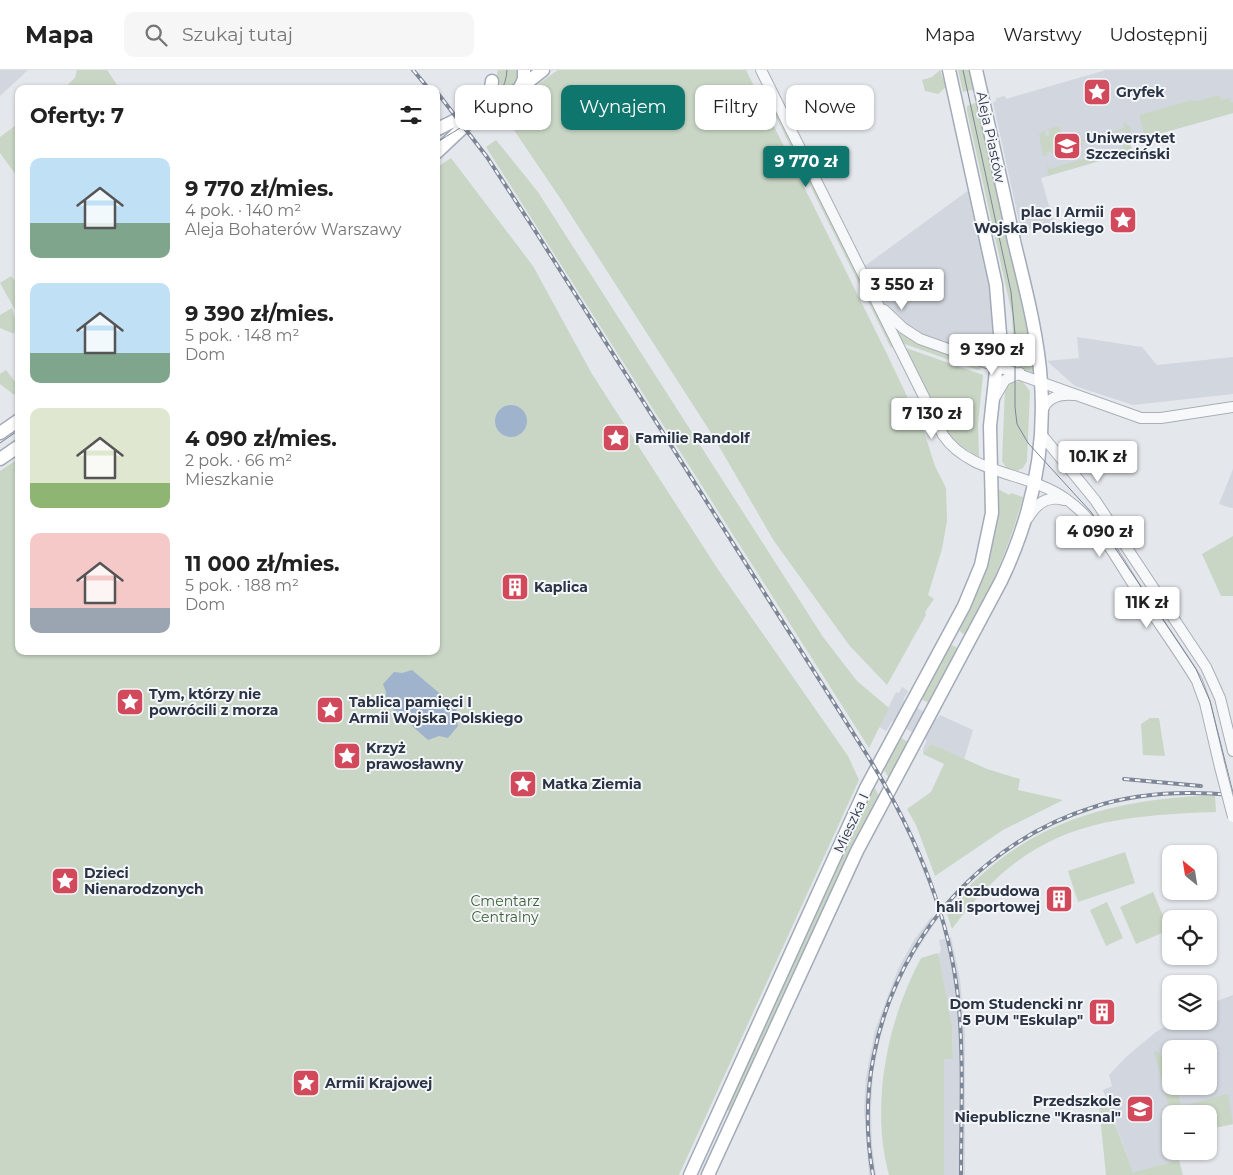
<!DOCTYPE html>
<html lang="pl">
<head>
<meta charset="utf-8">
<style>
  :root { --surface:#fff; --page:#f6f6f6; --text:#222; --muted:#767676; --line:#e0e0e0; --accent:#0f766e }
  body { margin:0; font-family:Montserrat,sans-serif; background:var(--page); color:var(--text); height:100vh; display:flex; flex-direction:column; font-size:19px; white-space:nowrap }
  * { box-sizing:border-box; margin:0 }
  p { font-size:16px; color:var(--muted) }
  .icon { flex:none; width:28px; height:28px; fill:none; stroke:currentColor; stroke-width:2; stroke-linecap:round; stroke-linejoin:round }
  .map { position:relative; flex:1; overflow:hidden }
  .side { position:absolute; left:15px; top:15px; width:425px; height:570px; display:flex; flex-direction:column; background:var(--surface); border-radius:10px; box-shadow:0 1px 4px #0004 }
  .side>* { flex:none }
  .guide { position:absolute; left:455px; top:15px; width:475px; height:45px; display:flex; gap:10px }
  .needle { width:32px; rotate:330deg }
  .tools { position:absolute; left:1162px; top:775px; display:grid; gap:10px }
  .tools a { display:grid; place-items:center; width:55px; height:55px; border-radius:10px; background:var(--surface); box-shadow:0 1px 4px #0004; font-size:25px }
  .price { position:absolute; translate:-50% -42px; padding:0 11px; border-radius:5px; background:#fff; color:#222; font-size:16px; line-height:32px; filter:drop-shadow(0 1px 2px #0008) }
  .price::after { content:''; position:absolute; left:50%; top:30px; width:15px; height:11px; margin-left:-8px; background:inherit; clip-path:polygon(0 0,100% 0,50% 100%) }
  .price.selected { background:var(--accent); color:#fff }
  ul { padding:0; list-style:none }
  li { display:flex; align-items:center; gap:15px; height:125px; padding:0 15px }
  li span { display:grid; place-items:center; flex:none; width:140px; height:100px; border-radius:10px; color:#555 }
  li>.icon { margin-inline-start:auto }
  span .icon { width:60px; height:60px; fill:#fffc; stroke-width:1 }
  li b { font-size:21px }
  h2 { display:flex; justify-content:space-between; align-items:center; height:60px; padding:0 15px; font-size:21px }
  .chip { padding:0 18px; border-radius:10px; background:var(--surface); box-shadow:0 1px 4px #0004; font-size:18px; line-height:45px }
  .chip.selected { background:var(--accent); color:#fff }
  header { display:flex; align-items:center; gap:30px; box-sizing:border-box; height:70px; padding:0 25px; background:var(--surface); border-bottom:1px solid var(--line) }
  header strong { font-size:24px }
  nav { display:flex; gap:28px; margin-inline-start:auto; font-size:18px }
  .search { width:350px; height:45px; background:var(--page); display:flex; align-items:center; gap:12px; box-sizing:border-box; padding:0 18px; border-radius:10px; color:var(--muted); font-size:19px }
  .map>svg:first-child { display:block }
  .built { fill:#d2d6de; fill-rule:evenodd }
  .green { fill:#c9d6c5 }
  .water { fill:#9fb4cc }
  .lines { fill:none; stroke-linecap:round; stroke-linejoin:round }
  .tertiary-casing { stroke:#a9aeb7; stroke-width:12 }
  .primary-casing { stroke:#a3abb8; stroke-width:15 }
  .tertiary { stroke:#f7f8fa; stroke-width:10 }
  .primary { stroke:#fff; stroke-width:12 }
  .tram { stroke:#7d8696; stroke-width:1 }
  .rail-casing { stroke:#7d8696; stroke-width:4 }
  .rail { stroke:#f4f6f9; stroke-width:2; stroke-dasharray:5.5; stroke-linecap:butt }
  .tertiary-bridge-casing { stroke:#a9aeb7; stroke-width:12; stroke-linecap:butt }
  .tertiary-bridge { stroke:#f7f8fa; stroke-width:10 }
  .labels { text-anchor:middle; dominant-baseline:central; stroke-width:4; stroke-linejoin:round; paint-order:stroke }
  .poi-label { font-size:14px; font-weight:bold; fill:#2b3445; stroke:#f4f6f9; text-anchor:start }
  .street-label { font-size:14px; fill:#2b3445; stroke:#f4f6f9 }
  .park-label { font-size:14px; fill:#3f6138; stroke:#f4f6f9 }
</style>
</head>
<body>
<header>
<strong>Mapa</strong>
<div class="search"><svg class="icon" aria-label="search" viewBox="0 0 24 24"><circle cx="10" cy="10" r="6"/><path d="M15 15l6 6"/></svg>Szukaj tutaj</div>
<nav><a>Mapa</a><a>Warstwy</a><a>Udostępnij</a></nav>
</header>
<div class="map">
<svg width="1233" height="1105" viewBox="0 0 1233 1105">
  <rect width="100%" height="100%" fill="#e4e7ec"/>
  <!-- built -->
  <g class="built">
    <polygon points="0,0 28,0 0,26"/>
    <polygon points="1106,0 1233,0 1233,43 1130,72 1132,81 1130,82 1041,108 1054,153 1021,161 993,32 996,31 996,28 1005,26 1006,29"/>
    <polygon points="973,117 993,206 995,293 912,264 881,233 862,198"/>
    <polygon points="1077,267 1142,277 1157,295 1233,287 1233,324 1133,335 1075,316 1047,291 1079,288"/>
    <polygon points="1233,399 1233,438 1231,438 1219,434"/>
    <polygon points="902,617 908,621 903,630 937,649 940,645 973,660 964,690 931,674 923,684 923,679 927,670 892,651 886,661 879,657 896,622 899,623"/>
    <polygon points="932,846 934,854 905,899 889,938 881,964 873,1003 871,1039 872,1075 876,1105 869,1105 864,1039 866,1007 875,960 898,899 914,870"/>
    <polygon points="951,867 960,909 965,964 965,1105 944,1105 944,988 953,988 952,956 938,886 941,880 939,870"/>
    <path d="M1233 925V1054L1209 1059V1044H1171V1081H1177L1179 1090 1133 1102 1103 1020 1112 1016 1109 1005 1127 986 1156 962 1174 951H1209V934ZM1171 979H1209V1016H1171Z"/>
  </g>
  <!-- green -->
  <g class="green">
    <polygon points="77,0 107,0 120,19 63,19 75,8"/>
    <polygon points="498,0 519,0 516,14 509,17 501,15 496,7"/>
    <polygon points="558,0 746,0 886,282 924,362 935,396 946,418 947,451 942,479 928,525 934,529 925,542 926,545 887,615 849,575 774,471 713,366 560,128 503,44 520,30 526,32 530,30 530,20"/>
    <polygon points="940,0 946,17 938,24 925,21 922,10 932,7"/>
    <polygon points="958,0 972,0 976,19 963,22"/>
    <polygon points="1219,25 1221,30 1233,27 1229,29 1231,33 1233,32 1233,43 1130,72 1132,81 1130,82 1048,106 1047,94 1049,99 1124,77 1123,72 1145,66 1139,45 1192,30 1197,31"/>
    <polygon points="975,33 979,34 1031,269 1035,304 1022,300 1022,297 1010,295 1013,269 1012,244 967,41 967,36"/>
    <polygon points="776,39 893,276 891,278 775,45 773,40"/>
    <polygon points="1124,52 1131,58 1131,61 1127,65 1125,60 1113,63 1114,69 1110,70 1108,65 1092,69 1094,74 1091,69 1082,72 1083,77 1076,73 1078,66 1080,65 1082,70 1124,58"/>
    <polygon points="19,53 19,109 0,83 0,67"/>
    <polygon points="1059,56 1065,78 1063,76 1056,77 1057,82 1052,84 1051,81 1047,82 1048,85 1043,86 1039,64 1046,60 1045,66 1050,65 1048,59"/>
    <polygon points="496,70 538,122 823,567 857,611 889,638 869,678 486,77"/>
    <polygon points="451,88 533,196 592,304 717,498 848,686 859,710 679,1105 0,1105 0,401 19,388 19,581 436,581 436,98"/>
    <polygon points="11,206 19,216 19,247 0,213"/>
    <polygon points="12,238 16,253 14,264 0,258 0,245"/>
    <polygon points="889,252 983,295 982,298 978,300 902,273"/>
    <polygon points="903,277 983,305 978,354 979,388 947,366"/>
    <polygon points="6,300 19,317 19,325 13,324 0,314 0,304"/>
    <polygon points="1022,311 1030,321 1027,391 1023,398 1017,401 1007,399 1002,391 1005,319 1013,312"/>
    <path d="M996 418 1009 425 1011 423 1023 427C1010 475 991 520 967 563L963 564 958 559C985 505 995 479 996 418Z"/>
    <polygon points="1233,466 1233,526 1221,526 1202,484"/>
    <polygon points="948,575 955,576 958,580 929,633 919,628"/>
    <polygon points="1150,648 1159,648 1165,686 1143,685 1141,654"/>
    <polygon points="898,666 908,672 889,708 883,698"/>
    <polygon points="931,674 987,699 1020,709 1018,720 1063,730 1003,760 935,806 916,755 907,739 931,722 944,694 923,684"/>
    <polygon points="874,716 879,726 839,805 731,1041 726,1040 858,746"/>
    <polygon points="856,725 760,939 758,939"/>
    <path d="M1215 725 1216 742C1096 746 1028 757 952 859L946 841C1021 753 1104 730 1215 725Z"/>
    <polygon points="1125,782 1135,813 1078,832 1068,801"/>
    <polygon points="1153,822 1169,860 1136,874 1120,837"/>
    <polygon points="1107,832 1123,868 1106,876 1090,840"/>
    <path d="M938 883 952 956 953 989H944V1105H889C870 1035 887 951 921 888Z"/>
    <polygon points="1158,981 1160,986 1171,983 1171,1016 1176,1016 1181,1036 1228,1024 1233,1054 1209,1059 1209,1044 1171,1045 1154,982"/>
    <polygon points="1107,1033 1133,1102 1179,1090 1183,1105 1106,1105 1099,1036"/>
  </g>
  <!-- water -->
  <g class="water">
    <circle cx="511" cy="351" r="16"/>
    <polygon points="412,600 457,638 455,647 458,656 448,668 439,666 428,670 385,632 386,622 383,614 394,602 402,603"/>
  </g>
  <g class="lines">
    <!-- tertiary casing -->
    <g class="tertiary-casing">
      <g id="tertiary">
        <path d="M761 0 943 365C970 405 1029 402 1066 429 1099 452 1118 492 1140 525 1159 554 1179 581 1197 611L1205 633 1220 697"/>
        <polyline points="884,240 903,258 920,269 1141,348 1161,348 1233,337"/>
        <polyline points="995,327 1005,310 1020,303"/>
        <path d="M1042 342C1046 328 1059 324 1073 325"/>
        <polyline points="1041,364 1095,430 1206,597 1220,628 1233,681"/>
        <path d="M1028 448C1036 434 1047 425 1064 430"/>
      </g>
    </g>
    <!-- primary casing -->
    <g class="primary-casing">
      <g id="primary">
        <polyline points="520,18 543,0"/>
        <path d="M436 60C457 48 491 39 492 11"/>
        <polyline points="436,83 469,52 520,18 524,9 524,0"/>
        <polyline points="0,363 19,350"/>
        <polyline points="0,389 19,376"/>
        <polyline points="690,1105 866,718 964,536 981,495 992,443 990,356 1000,264 996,215 949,0"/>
        <path d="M708 1105 857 781 1001 511C1031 448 1046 382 1041 312 1038 265 1025 217 1014 171 1002 114 989 57 976 0"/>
      </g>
    </g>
    <!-- tertiary -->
    <use href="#tertiary" class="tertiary"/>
    <!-- primary -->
    <use href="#primary" class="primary"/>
    <!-- tram -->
    <g class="tram">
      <polyline points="963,0 1011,222 1015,264 1015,337 1017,354 1028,373 1091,442 1196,599 1210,631 1233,723"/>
      <path d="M436 73C463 55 506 36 507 0"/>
      <polyline points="0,373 19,360"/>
    </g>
    <!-- rail casing -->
    <g class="rail-casing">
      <g id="rail">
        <polyline points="413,0 429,19"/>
        <path d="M436 21 487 87 534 159 867 685C913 759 948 839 958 927 964 986 961 1046 961 1105"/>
        <polyline points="1124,709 1201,716"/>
        <path d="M873 1105C844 945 939 785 1094 737 1139 722 1186 721 1233 725"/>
      </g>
    </g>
    <!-- rail -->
    <use href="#rail" class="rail"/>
    <!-- tertiary-bridge casing -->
    <g class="tertiary-bridge-casing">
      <polyline id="tertiary-bridge" points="1220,697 1233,747"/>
    </g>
    <!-- tertiary-bridge -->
    <use href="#tertiary-bridge" class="tertiary-bridge"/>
  </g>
  <!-- icons -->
  <defs>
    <g id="sight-square" transform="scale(1.4375)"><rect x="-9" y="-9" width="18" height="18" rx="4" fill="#d1495b" stroke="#f4f6f9"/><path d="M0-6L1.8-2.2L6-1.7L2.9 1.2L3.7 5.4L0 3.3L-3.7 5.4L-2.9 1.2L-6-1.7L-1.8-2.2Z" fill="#fff"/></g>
    <g id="university-square" transform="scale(1.4375)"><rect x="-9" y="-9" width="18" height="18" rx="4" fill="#d1495b" stroke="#f4f6f9"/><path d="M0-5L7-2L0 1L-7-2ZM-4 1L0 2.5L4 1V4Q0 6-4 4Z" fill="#fff"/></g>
    <g id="building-square" transform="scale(1.4375)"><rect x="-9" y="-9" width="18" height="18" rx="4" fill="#d1495b" stroke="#f4f6f9"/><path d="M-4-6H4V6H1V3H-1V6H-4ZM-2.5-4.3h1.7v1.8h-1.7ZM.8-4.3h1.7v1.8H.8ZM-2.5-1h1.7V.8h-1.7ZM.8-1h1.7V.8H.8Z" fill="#fff"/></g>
    <g id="school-square" transform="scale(1.4375)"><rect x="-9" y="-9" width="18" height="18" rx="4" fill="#d1495b" stroke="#f4f6f9"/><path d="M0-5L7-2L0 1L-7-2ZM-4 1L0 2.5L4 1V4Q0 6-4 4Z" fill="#fff"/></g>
  </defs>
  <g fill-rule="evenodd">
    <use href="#sight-square" x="1097" y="22"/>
    <use href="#university-square" x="1067" y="76"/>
    <use href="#sight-square" x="1123" y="150"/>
    <use href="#sight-square" x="616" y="368"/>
    <use href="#building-square" x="515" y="517"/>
    <use href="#sight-square" x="130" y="632"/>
    <use href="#sight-square" x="330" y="640"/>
    <use href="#sight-square" x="347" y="686"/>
    <use href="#sight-square" x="523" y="714"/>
    <use href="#sight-square" x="65" y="811"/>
    <use href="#building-square" x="1059" y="829"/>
    <use href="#building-square" x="1102" y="942"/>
    <use href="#sight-square" x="306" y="1013"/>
    <use href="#school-square" x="1140" y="1039"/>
  </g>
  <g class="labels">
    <!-- poi labels -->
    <g class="poi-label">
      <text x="1116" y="22">Gryfek</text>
      <text x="1086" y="68">Uniwersytet<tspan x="1086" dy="16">Szczeciński</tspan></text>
      <text x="1104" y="142" text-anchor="end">plac I Armii<tspan x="1104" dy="16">Wojska Polskiego</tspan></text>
      <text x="635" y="368">Familie Randolf</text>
      <text x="534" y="517">Kaplica</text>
      <text x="149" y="624">Tym, którzy nie<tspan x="149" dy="16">powrócili z morza</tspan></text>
      <text x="349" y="632">Tablica pamięci I<tspan x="349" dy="16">Armii Wojska Polskiego</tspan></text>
      <text x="366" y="678">Krzyż<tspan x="366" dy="16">prawosławny</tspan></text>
      <text x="542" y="714">Matka Ziemia</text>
      <text x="84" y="803">Dzieci<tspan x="84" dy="16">Nienarodzonych</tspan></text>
      <text x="1040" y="821" text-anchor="end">rozbudowa<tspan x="1040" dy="16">hali sportowej</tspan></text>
      <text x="1083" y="934" text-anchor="end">Dom Studencki nr<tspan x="1083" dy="16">5 PUM "Eskulap"</tspan></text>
      <text x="325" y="1013">Armii Krajowej</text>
      <text x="1121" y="1031" text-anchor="end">Przedszkole<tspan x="1121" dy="16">Niepubliczne "Krasnal"</tspan></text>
    </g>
    <!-- street labels -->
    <g class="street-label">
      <text transform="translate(991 67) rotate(78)">Aleja Piastów</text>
      <text transform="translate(851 753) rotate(-65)">Mieszka I</text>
    </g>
    <!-- park labels -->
    <g class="park-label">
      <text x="505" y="831">Cmentarz<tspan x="505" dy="16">Centralny</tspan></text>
    </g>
  </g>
</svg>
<div class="tools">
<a><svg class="needle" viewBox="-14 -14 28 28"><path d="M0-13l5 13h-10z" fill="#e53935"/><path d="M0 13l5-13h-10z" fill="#767676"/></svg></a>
<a><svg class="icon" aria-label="locate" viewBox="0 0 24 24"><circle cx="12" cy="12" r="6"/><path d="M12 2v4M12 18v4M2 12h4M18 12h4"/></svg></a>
<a><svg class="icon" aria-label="layers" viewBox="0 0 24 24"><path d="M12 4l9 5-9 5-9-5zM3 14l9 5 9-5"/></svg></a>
<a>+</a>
<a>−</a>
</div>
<b class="price selected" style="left:806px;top:118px">9 770 zł</b>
<b class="price" style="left:902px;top:241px">3 550 zł</b>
<b class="price" style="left:992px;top:306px">9 390 zł</b>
<b class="price" style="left:932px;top:370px">7 130 zł</b>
<b class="price" style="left:1098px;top:413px">10.1K zł</b>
<b class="price" style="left:1100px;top:488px">4 090 zł</b>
<b class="price" style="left:1147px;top:559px">11K zł</b>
<div class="guide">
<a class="chip">Kupno</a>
<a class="chip selected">Wynajem</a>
<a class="chip">Filtry</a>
<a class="chip">Nowe</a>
</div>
<section class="side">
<h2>Oferty: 7<svg class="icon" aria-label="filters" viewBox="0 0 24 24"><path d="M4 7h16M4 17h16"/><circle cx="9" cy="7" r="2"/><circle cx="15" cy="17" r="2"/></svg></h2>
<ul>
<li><span style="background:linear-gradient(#bfe0f5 65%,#7fa58c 0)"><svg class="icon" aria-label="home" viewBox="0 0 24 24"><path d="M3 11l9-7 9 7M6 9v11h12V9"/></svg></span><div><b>9 770 zł/mies.</b><p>4 pok. · 140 m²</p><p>Aleja Bohaterów Warszawy</p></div></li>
<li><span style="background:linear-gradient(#bfe0f5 70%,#7fa58c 0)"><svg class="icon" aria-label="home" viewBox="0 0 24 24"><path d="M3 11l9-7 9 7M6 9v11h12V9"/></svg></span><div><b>9 390 zł/mies.</b><p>5 pok. · 148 m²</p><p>Dom</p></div></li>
<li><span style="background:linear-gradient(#dfe7d0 75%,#8fb573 0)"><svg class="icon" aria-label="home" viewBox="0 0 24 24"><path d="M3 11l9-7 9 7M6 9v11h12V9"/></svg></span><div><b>4 090 zł/mies.</b><p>2 pok. · 66 m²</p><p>Mieszkanie</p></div></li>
<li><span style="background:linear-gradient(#f6c9c9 75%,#9aa5b1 0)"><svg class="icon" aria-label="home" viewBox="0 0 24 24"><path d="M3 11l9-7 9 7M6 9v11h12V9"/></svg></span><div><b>11 000 zł/mies.</b><p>5 pok. · 188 m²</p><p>Dom</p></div></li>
</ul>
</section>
</div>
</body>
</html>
